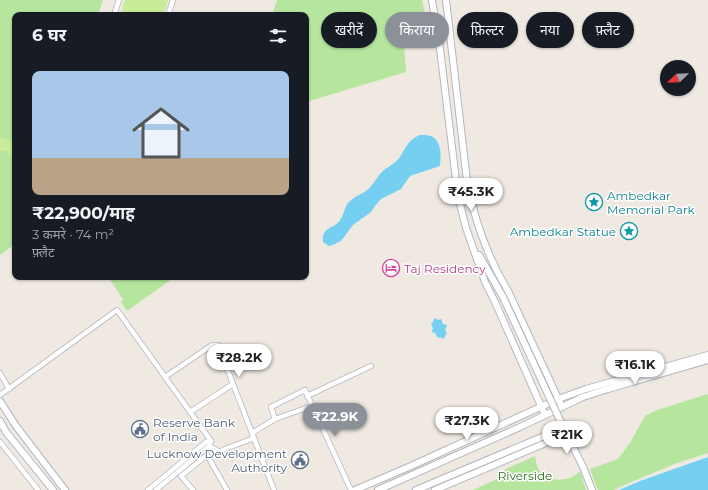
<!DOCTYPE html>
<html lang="hi">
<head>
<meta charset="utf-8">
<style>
  :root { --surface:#171b24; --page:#20242c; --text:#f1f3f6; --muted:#9ea1a6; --line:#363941; --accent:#8c9099 }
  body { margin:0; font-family:Montserrat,"Noto Sans Devanagari",sans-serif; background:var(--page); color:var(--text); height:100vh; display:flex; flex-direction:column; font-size:15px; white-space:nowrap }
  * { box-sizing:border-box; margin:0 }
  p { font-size:13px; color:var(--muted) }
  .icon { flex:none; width:22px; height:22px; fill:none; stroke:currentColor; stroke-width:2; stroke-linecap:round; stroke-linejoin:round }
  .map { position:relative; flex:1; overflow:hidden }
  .panel { position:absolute; left:12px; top:12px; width:297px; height:268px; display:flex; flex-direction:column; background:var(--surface); border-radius:8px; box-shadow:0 1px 3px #0004 }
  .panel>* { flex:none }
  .guide { position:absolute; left:321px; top:12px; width:327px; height:36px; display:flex; gap:8px }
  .needle { width:26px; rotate:247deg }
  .tools { position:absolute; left:660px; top:60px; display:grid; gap:8px }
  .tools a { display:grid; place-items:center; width:36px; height:36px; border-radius:50%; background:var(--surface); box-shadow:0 1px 3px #0004; font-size:20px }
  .price { position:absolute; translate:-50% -34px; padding:0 9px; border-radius:14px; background:#fff; color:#222; font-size:13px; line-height:26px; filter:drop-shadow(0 1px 2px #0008) }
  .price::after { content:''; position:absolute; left:50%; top:24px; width:12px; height:9px; margin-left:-6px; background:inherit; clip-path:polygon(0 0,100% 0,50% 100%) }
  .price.selected { background:var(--accent); color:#fff }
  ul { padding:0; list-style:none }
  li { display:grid; align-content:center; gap:8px; height:212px; padding:0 20px }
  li+li { border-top:1px solid var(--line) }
  li span { display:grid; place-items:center; height:124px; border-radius:8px; color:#555 }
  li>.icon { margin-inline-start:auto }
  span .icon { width:72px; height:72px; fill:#fffc; stroke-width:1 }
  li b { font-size:17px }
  h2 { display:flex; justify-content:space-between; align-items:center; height:48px; padding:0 20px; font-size:17px }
  .chip { padding:0 14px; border-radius:18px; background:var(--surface); box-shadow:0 1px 3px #0004; font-size:14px; line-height:36px }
  .chip.selected { background:var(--accent); color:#fff }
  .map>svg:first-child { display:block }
  .green { fill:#b6e59e }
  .pitch { fill:#c9ec9a }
  .water { fill:#75cff0 }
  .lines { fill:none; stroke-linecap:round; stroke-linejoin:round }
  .street-casing { stroke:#b4b7c1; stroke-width:6 }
  .secondary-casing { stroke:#b4b7c1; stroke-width:8 }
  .street { stroke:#fff; stroke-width:4.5 }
  .secondary { stroke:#fff; stroke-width:6 }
  .secondary-bridge-casing { stroke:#b4b7c1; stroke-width:8; stroke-linecap:butt }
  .secondary-bridge { stroke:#fff; stroke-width:6 }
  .labels { text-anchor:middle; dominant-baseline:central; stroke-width:3; stroke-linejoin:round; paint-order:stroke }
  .culture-label { font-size:12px; fill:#0d838f; stroke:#fff; text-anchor:start }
  .hotel-label { font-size:12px; fill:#b23c85; stroke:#fff; text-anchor:start }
  .service-label { font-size:12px; fill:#4e5e75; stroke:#fff; text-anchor:start }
  .park-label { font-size:12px; fill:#2c6e1b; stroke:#fff }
</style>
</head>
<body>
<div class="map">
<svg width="708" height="490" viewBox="0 0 708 490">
  <rect width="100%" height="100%" fill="#efe9e1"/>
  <!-- green -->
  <g class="green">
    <polygon points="0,0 103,0 98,15 15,15 15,244 0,255"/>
    <polygon points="277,0 422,0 429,34 404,47 406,72 306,102 306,15 272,15"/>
    <polygon points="108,277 175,277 127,311 121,302 123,299"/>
    <polygon points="708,394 708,453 677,463 629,483 614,490 598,490 590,469 618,459 630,443 645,416 657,410"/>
    <path d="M535 456C536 460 536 464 538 468 544 481 560 482 572 477 575 476 577 473 580 471L586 490H473L506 475 504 470Z"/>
  </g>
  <!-- pitch -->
  <g class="pitch">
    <polygon points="125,0 168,0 166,7 163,15 122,15 123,6"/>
    <polygon points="0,138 15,142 15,158 5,151 0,151"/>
  </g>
  <!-- water -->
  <g class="water">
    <path d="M420 135C424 135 430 135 433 137 442 143 441 157 440 166L410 176 401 189 381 199 375 206 371 212 353 225 341 241 335 244 329 246 323 242C322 225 334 230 340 220 344 215 344 208 348 203 355 196 358 196 366 191 373 186 377 176 384 170 389 166 396 163 400 157 406 147 409 139 420 135Z"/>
    <polygon points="435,318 438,320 441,319 443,324 447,325 446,328 445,329 447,334 445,335 445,337 443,339 440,337 438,338 435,333 432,332 432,330 433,329 431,324 433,322 433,321"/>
    <polygon points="708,457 708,490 619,490 640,481"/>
  </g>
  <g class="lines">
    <!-- street casing -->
    <g class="street-casing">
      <g id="street">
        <polyline points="114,15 119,0"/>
        <polyline points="168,15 173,0"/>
        <polyline points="0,373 9,389"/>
        <polyline points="165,377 212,345 218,345 274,490"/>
        <polyline points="0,395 117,310 211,441"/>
        <polyline points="307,396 371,366"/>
        <polyline points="190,412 233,384"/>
        <polyline points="275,419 271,407 305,390 351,490"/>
        <polyline points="252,433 275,419 312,406"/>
        <polyline points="0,442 38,490"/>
        <polyline points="209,446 220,452 225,449 254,438"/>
        <polyline points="148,490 206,442 211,441"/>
        <polyline points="156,490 209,446 211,441"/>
        <polyline points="193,490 181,476 207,455 227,490"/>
      </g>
    </g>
    <!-- secondary casing -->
    <g class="secondary-casing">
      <g id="secondary">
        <polyline points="432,0 440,49 458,196 466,228 485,282 495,302 545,415"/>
        <path d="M446 0 467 181C474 218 488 258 508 291L562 407"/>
        <polyline points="479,255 503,297"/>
        <polyline points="0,401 16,426 65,490"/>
        <polyline points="559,418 584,469 592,490"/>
        <polyline points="0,421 6,432 53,490"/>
        <polyline points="355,490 411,466 558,399 586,389 708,355"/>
        <polyline points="378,490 520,427 583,397 608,389 708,360"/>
        <polyline points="416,490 549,434 563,427"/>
        <polyline points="435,490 548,442 566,433"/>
      </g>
    </g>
    <!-- street -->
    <use href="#street" class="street"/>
    <!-- secondary -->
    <use href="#secondary" class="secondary"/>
    <!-- secondary-bridge casing -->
    <g class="secondary-bridge-casing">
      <polyline id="secondary-bridge" points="503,297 559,418"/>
    </g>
    <!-- secondary-bridge -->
    <use href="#secondary-bridge" class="secondary-bridge"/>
  </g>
  <!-- icons -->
  <defs>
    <g id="sight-ring" transform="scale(0.9)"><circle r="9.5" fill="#fff" stroke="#0f9aa8" stroke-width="1.5"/><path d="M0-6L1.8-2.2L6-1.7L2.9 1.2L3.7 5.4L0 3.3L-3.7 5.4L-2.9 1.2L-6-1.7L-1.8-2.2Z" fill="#0f9aa8"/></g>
    <g id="hotel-ring" transform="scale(0.9)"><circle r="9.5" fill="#fff" stroke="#d1479c" stroke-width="1.5"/><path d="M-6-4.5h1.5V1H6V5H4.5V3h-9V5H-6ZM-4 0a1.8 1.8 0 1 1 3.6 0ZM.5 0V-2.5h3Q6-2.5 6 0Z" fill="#d1479c"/></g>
    <g id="civic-ring" transform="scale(0.9)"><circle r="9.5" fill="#fff" stroke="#5c6f8a" stroke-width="1.5"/><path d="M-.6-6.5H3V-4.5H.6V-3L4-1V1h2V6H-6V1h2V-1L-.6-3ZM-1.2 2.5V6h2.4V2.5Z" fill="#5c6f8a"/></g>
  </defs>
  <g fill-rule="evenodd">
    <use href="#sight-ring" x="594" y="202"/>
    <use href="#sight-ring" x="629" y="231"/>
    <use href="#hotel-ring" x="391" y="268"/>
    <use href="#civic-ring" x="140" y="429"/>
    <use href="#civic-ring" x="300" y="460"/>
  </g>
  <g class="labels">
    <!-- culture labels -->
    <g class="culture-label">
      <text x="607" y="195">Ambedkar<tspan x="607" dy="14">Memorial Park</tspan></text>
      <text x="616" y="231" text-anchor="end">Ambedkar Statue</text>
    </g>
    <!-- hotel labels -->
    <g class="hotel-label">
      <text x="404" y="268">Taj Residency</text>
    </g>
    <!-- service labels -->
    <g class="service-label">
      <text x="153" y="422">Reserve Bank<tspan x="153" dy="14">of India</tspan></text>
      <text x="287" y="453" text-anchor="end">Lucknow Development<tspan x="287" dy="14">Authority</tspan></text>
    </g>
    <!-- park labels -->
    <g class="park-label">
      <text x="525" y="475">Riverside</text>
    </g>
  </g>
</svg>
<div class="tools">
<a><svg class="needle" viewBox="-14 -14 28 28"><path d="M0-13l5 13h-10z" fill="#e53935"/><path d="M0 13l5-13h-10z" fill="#9ea1a6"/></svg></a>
</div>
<b class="price" style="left:471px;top:212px">₹45.3K</b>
<b class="price" style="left:239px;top:378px">₹28.2K</b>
<b class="price" style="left:635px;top:385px">₹16.1K</b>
<b class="price selected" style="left:335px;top:437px">₹22.9K</b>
<b class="price" style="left:467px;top:441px">₹27.3K</b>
<b class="price" style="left:567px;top:455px">₹21K</b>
<div class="guide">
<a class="chip">खरीदें</a>
<a class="chip selected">किराया</a>
<a class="chip">फ़िल्टर</a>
<a class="chip">नया</a>
<a class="chip">फ़्लैट</a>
</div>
<section class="panel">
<h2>6 घर<svg class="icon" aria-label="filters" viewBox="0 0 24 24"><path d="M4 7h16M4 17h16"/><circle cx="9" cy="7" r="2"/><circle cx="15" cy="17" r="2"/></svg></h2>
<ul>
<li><span style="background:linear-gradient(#a9c7e8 70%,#b9a48a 0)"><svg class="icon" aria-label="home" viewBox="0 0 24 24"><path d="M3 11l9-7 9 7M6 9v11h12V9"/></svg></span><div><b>₹22,900/माह</b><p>3 कमरे · 74 m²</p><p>फ़्लैट</p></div></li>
</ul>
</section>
</div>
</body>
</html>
